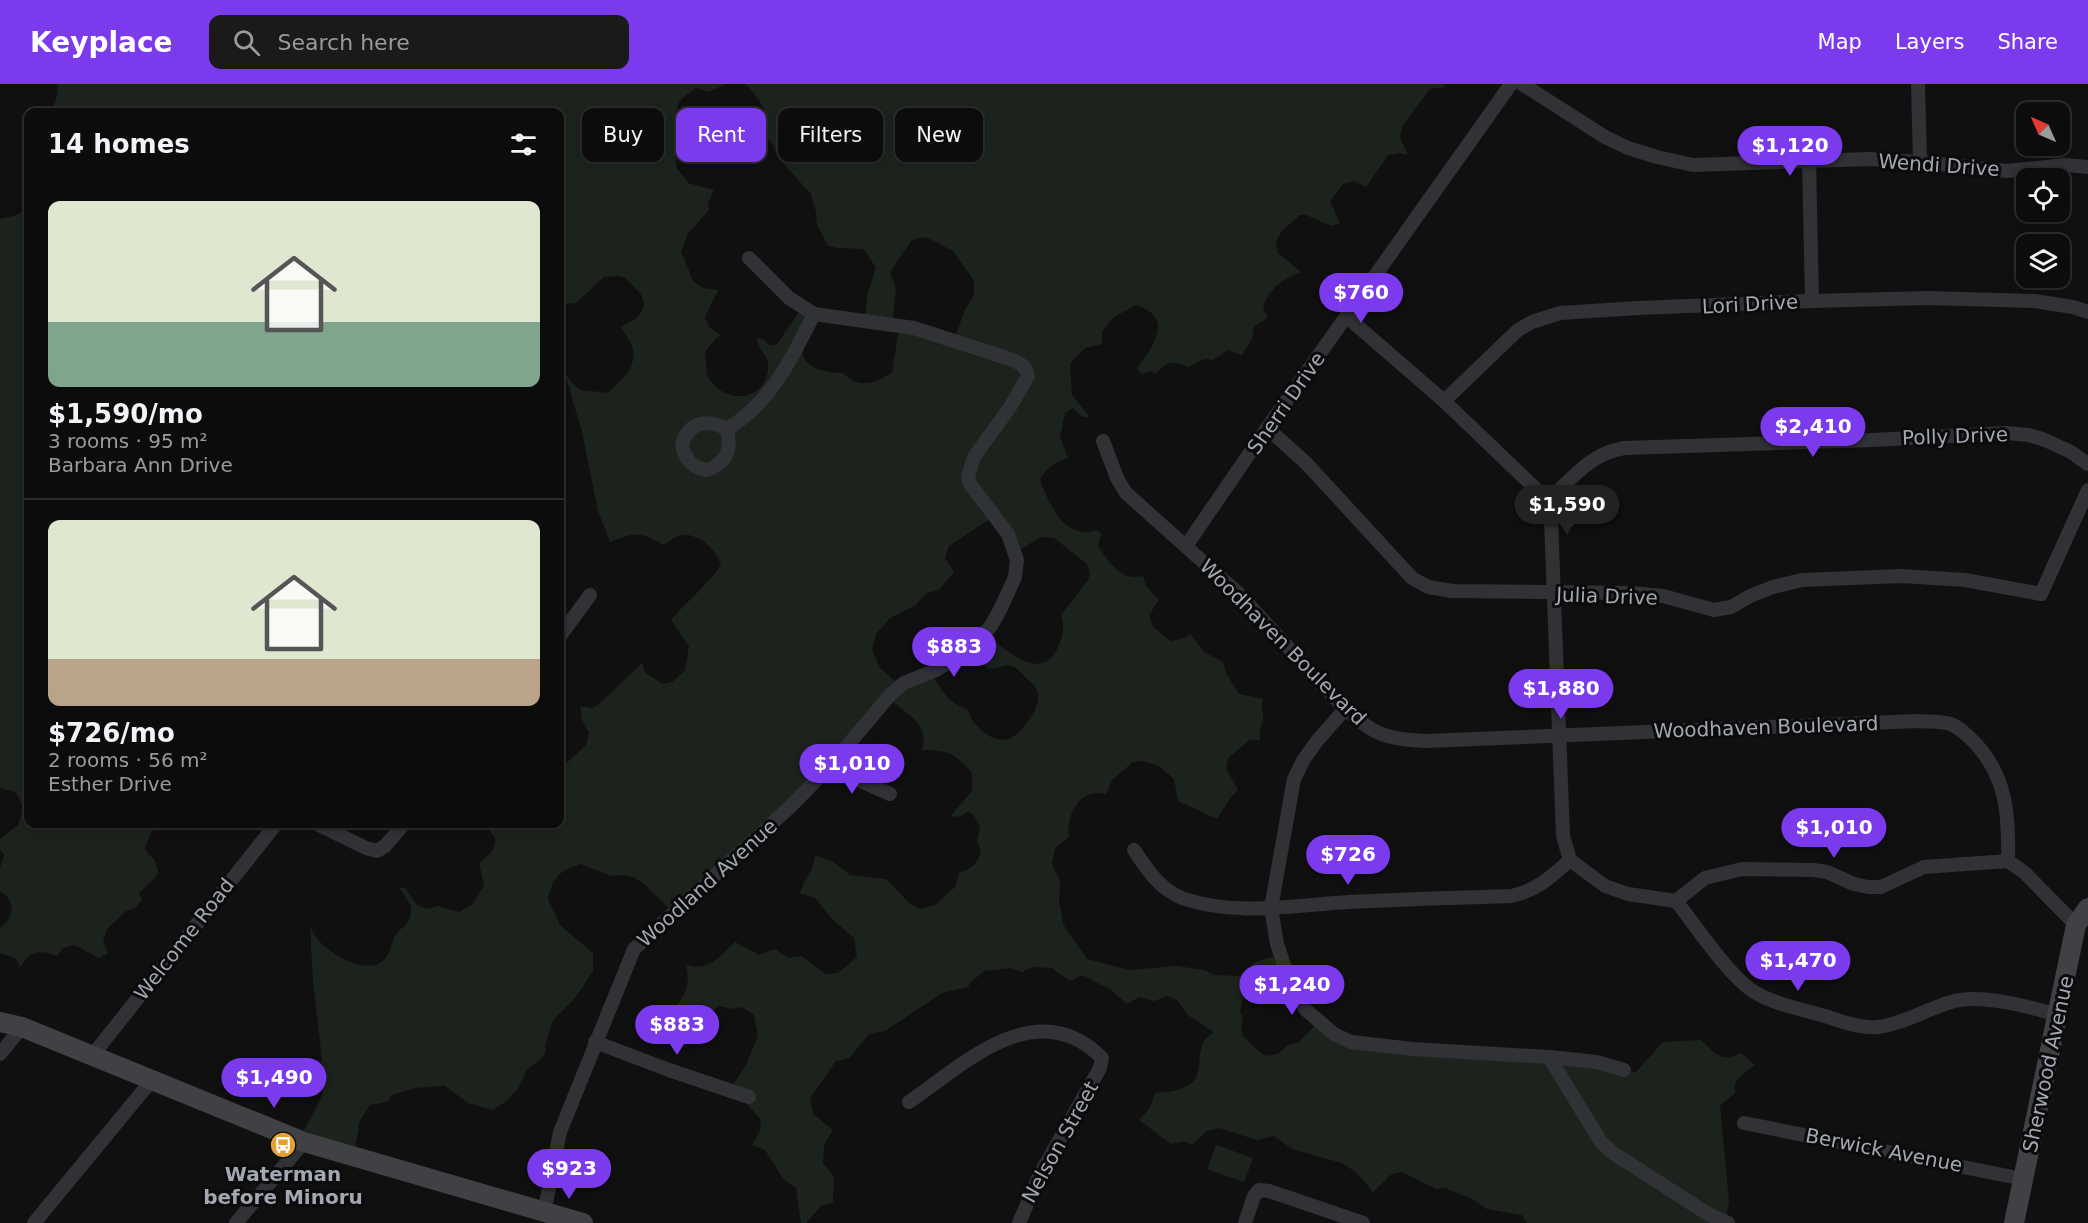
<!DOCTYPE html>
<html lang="en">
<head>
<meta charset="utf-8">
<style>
  :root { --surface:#0c0c0d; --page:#1a1a1b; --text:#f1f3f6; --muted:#9a9b9d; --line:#2c2c2e; --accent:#7c3aed }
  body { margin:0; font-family:"DejaVu Sans",sans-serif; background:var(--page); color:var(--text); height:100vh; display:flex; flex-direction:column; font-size:22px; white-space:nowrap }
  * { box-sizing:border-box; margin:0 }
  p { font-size:20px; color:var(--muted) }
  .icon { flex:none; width:33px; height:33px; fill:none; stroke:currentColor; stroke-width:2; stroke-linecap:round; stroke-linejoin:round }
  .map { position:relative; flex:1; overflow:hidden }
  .drawer { position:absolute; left:24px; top:24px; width:540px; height:720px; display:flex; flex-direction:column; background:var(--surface); border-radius:12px; box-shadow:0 3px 9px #0003,0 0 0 2px var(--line) }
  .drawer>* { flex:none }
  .top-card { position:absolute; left:582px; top:24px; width:570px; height:54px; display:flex; gap:12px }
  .needle { width:39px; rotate:315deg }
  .controls { position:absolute; left:2016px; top:18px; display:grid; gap:12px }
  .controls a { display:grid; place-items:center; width:54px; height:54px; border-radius:12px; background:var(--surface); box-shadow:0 3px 9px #0003,0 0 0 2px var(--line); font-size:30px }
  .price { position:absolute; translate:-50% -51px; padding:0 14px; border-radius:21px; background:var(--accent); color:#fff; font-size:20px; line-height:39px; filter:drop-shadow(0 2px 3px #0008) }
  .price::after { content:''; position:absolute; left:50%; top:36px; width:18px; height:14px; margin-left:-9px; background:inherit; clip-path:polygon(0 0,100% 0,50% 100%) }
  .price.current { background:#222; color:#fff }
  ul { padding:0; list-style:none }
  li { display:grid; align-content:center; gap:12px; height:318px; padding:0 24px }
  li+li { border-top:2px solid var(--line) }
  li span { display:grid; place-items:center; height:186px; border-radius:12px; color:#555 }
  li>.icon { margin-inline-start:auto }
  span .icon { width:108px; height:108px; fill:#fffc; stroke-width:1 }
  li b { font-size:26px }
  h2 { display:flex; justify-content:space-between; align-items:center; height:72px; padding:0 24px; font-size:26px }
  .chip { padding:0 21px; border-radius:12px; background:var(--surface); box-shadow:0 3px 9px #0003,0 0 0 2px var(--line); font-size:21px; line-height:54px }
  .chip.current { background:var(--accent); color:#fff }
  header { display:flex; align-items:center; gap:36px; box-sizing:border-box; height:84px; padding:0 30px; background:var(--accent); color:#fff }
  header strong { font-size:28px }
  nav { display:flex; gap:33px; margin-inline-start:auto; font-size:21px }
  .search { width:420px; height:54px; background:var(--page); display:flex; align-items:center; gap:15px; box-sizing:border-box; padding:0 21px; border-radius:12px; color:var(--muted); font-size:22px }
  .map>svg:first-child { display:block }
  .green { fill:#1c231d; fill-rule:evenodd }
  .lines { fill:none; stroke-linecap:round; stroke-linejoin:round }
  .street { stroke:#313236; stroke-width:14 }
  .secondary { stroke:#3f4145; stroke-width:20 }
  .labels { text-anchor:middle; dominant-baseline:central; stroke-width:6; stroke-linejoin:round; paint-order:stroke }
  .street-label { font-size:20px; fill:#a2a7b1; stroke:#0b0b0c }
  .poi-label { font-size:20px; font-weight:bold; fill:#a2a7b1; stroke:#0b0b0c }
</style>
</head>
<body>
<header>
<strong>Keyplace</strong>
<div class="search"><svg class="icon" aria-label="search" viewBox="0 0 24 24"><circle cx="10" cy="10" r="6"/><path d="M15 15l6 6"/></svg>Search here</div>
<nav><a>Map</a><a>Layers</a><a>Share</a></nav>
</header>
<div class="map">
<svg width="2088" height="1139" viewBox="0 0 2088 1139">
  <rect width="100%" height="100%" fill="#101011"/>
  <!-- green -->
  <g class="green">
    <path d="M58 0H725L709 8 696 4C683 14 672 18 680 36L674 48 676 55 674 61 677 84 688 99 714 106 708 119 709 126 688 150 681 167 693 197 703 204 718 206 705 233 709 243 721 251 716 254 705 268 707 293C712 298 718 306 725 309 747 318 769 306 768 281 768 270 758 266 757 255H763L770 262 777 260 803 222 816 228C812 237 803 249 802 259 799 285 823 288 843 289 858 305 876 300 892 288L899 245 954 256 964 228 974 211V197L953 167 926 153 912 156 890 188 896 204 892 240 864 238 868 208 876 184 864 165 838 164 828 162 817 141 816 128 811 110 780 76 773 61 763 49C771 27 759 16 746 0H1443L1446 3 1430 5 1402 42 1400 53 1408 71 1399 69 1388 71 1366 103 1354 97 1343 100 1330 117 1340 139 1332 142 1306 131H1300L1281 148 1276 157 1278 169 1301 188C1283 195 1269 204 1263 223L1268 234 1254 242 1252 255 1242 271 1228 266 1213 276 1204 275 1188 283C1171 277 1169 276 1156 290L1150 287 1142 290 1137 285C1152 262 1176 234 1136 221L1114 233 1102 248V260L1085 264 1070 280 1072 311 1090 333H1083L1073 324 1065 329 1060 353 1068 374C1054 378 1046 384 1040 396 1049 420 1065 457 1096 446L1101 449 1098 462C1109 478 1121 498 1143 492L1146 502 1159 516 1149 531 1153 543 1171 557 1185 554 1190 550 1204 568 1223 578 1226 589 1239 610 1263 615C1260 623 1264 629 1263 636 1261 644 1259 648 1260 656H1250L1228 674 1226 684 1238 706 1231 713 1217 735 1178 717 1174 695 1159 682 1143 677 1133 678 1112 696 1106 710C1080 704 1066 730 1069 753L1055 764 1052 780 1060 797 1059 816 1063 840 1087 875 1129 886 1177 882 1204 886 1215 891 1238 892 1255 878 1281 870 1285 891 1261 901 1243 915 1240 927 1243 935 1241 942 1243 952 1262 970 1269 972 1279 969 1288 961 1299 958 1319 937 1340 950 1552 976 1620 988H1636L1663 958 1701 956C1716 970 1721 979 1741 969L1755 981C1745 989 1732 995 1735 1009L1720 1021 1729 1117 1726 1139H1527L1522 1131 1487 1125 1474 1116 1446 1104 1436 1105 1402 1088 1392 1090 1373 1108 1357 1089 1342 1079 1292 1065 1274 1052 1257 1056 1219 1044 1207 1047 1192 1061 1184 1057 1171 1060 1139 1036 1150 1024 1155 1009C1225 1006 1182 966 1214 948L1189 932 1177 916 1168 912 1154 917 1139 913 1127 920 1111 906 1082 891 1070 897 1052 884 1034 883 1022 888 1010 884 984 887 970 899 968 903 942 909 885 947 869 950 849 974 836 977 810 1014 813 1030 833 1046 824 1061 823 1079 834 1093 833 1119 822 1121 806 1139H801L796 1104 784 1096 765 1066 752 1061 760 1047 761 1036 741 1013 729 1007 746 981 758 952 754 931 742 923 733 925 719 922 710 929 704 951 692 937 672 928C685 911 691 903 686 881 709 888 719 873 735 858L759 871 775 865 788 874 802 872 825 890 838 889 857 873 854 854 831 834 816 815 800 809C804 795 814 786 815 771L832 777 850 791 886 795 910 820 919 825 935 821 955 803 959 789C972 784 977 781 981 767L977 758 980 743 974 732 968 727 961 732 950 733 972 707V689C953 668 950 667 922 666 929 640 910 633 892 617L676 831 645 801 634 793 622 791 611 792 581 780C558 788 554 791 548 815L560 841 593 869V887L575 914 553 936 545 961 546 967 540 976 527 985 519 1003 507 1017 492 1026 468 1019 445 1002 415 1004 392 1011 387 1018 370 1021 360 1036 354 1070 299 1056 322 1012V975L313 897 310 842C315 862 357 889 378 880 393 872 389 860 397 849 400 845 407 841 409 836 411 832 411 826 411 822L399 803 405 804 417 821 427 825 438 822 459 828 473 820 484 801 479 779C489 771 496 767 495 753L483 740H506L510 742 525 743 538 740H560V685L586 661 589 648 582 636 580 622 591 624 597 622 642 579 645 588 662 600 672 598 685 587 689 562 671 536C687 517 707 502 721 481 716 467 703 452 686 451 677 450 671 456 664 461 638 447 637 448 610 458L598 427 582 348 565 290C585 314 580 304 607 309 632 288 645 272 620 243 640 236 654 220 634 203 631 200 627 195 623 193 618 191 610 193 604 193L576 219 565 220 560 226V28H46C57 20 57 14 58 0ZM993 433 1017 468 1040 453 1054 454 1087 480 1090 489 1088 496 1061 531C1065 542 1063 552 1058 563 1042 601 1003 565 986 549L969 568 988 585C1012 582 1009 575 1028 596 1031 598 1035 602 1037 606 1043 620 1025 645 1013 653 996 663 972 643 968 626 947 617 943 609 932 590L903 604 880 584 872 566 876 550 890 534 916 521 927 509 939 506 954 488 945 474 949 462Z"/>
    <path d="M28 120V740H162C150 746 148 753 145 766L154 775 158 787 156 793 139 809 142 816 135 824 126 827 107 845 103 857 108 869 99 874 74 861 63 864 57 872C42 866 29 866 21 883L15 874 0 869V844C13 836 17 816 1 808L0 806V784L4 771 0 765V755L18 741 24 723 15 708 0 704V135C11 133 24 131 28 120Z"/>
    <polygon points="1216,1061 1253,1074 1244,1098 1207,1085"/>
  </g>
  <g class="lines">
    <!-- street -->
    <g class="street">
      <polyline points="1522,0 1605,53 1628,64 1657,73 1693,81 1869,75 1920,78 2007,87 2065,81 2088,83"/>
      <polyline points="1918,0 1920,78"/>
      <polyline points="1809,76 1812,217"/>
      <path d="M1347 233 1444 317 1537 406 1547 418 1551 435 1563 752 1570 776 1605 802 1628 810 1676 817C1696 842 1730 894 1756 909 1774 920 1804 926 1825 932 1841 937 1861 945 1878 943 1903 940 1927 925 1951 918 1980 909 2030 923 2058 931"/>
      <polyline points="1444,317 1518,246 1532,238 1560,229 1639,224 1812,217 1928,214 2035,217 2073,223 2088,228"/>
      <polyline points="1267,344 1306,379 1412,494 1428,503 1452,507 1631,509 1663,512 1714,526 1731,523 1750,512 1773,503 1802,496 1902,492 1965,496 2041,510 2088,406"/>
      <path d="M727 345C732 365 727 379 707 386 692 384 685 375 682 361 688 337 708 335 727 345 771 319 792 274 814 230"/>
      <path d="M1103 357 1117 394 1126 409 1239 510 1345 625C1375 651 1385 655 1425 657L1918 637C1928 638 1941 637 1950 640 1960 643 1969 653 1976 660 2007 694 2009 732 2008 777"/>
      <path d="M1547 418C1572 395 1589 370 1624 364L1872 356 2006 349 2029 351 2045 356 2071 368 2088 380"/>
      <polyline points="1186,462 1267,344 1511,0"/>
      <polyline points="560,552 590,511"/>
      <polyline points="1345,625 1317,657 1304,675 1294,695 1271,824 1277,860 1290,899 1306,926 1334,950 1351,958 1413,965 1549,973 1597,978 1624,986"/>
      <polyline points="831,681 845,690 890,710"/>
      <polyline points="317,740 366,764 377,767 385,762 404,740"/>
      <path d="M1134 766C1147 785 1159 805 1182 814 1235 833 1295 821 1350 818 1404 815 1457 814 1511 812 1536 807 1551 793 1570 776"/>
      <polyline points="2008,777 2025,789 2076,841"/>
      <polyline points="1676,817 1705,794 1742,785 1813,786 1827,788 1854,800 1868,803 1881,803 1924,783 2008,777"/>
      <polyline points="595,958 669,986 749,1013"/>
      <polyline points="0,970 22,943"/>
      <polyline points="92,972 276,740"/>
      <polyline points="1549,973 1601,1058 1613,1069 1708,1130 1728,1139"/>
      <path d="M909 1018C965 979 1037 909 1102 974L1100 984 1039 1092 1019 1139"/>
      <polyline points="1744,1039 2023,1095"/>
      <path d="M544 1129 560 1048 634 865 790 723 831 681 890 611 904 599 936 586 969 566 991 542 1001 524 1015 493 1017 476 1008 450 970 400 968 392 974 373 1010 323 1028 292C1027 283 1021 280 1013 276L914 244 814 230 789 214 749 174"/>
      <polyline points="34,1139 152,996"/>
      <polyline points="236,1139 304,1058"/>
      <polyline points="1245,1139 1254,1112 1259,1106 1269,1107 1363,1139"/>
    </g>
    <!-- secondary -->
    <g class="secondary">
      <polyline points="0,938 22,943 304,1058 583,1139"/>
      <polyline points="2014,1139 2076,841 2088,824"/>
    </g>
  </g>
  <!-- icons -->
  <defs>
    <g id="bus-disc" transform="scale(1.35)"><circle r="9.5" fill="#e5a033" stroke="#0b0b0c"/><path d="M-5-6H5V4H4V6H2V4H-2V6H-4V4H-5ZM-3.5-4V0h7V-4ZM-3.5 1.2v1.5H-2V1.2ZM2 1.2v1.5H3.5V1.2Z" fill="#fff"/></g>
  </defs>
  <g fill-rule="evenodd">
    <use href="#bus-disc" x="283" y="1061"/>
  </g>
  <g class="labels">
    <!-- street labels -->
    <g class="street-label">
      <text transform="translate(1939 81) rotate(4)">Wendi Drive</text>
      <text transform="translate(1750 220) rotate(-3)">Lori Drive</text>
      <text transform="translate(1286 319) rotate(-55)">Sherri Drive</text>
      <text transform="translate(1955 352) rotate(-2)">Polly Drive</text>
      <text transform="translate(1607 512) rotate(2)">Julia Drive</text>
      <text transform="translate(1283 558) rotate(45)">Woodhaven Boulevard</text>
      <text transform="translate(1766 643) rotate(-2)">Woodhaven Boulevard</text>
      <text transform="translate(707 799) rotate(-42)">Woodland Avenue</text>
      <text transform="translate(184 855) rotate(-52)">Welcome Road</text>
      <text transform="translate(2048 980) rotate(-78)">Sherwood Avenue</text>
      <text transform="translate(1060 1058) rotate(-61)">Nelson Street</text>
      <text transform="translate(1884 1066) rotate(11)">Berwick Avenue</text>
    </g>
    <!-- poi labels -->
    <g class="poi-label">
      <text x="283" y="1090">Waterman<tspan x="283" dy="23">before Minoru</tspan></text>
    </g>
  </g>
</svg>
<div class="controls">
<a><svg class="needle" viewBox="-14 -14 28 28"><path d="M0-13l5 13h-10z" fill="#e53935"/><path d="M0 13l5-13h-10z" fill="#9a9b9d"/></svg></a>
<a><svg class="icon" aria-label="locate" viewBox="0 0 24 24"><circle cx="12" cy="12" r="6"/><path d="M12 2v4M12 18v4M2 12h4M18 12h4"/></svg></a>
<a><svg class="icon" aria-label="layers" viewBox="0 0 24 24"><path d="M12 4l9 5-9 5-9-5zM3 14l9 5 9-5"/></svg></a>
</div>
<b class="price" style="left:1790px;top:93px">$1,120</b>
<b class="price" style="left:1361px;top:240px">$760</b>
<b class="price" style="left:1813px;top:374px">$2,410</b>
<b class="price current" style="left:1567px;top:452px">$1,590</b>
<b class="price" style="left:954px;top:594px">$883</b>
<b class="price" style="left:1561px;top:636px">$1,880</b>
<b class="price" style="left:852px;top:711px">$1,010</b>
<b class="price" style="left:1834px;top:775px">$1,010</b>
<b class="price" style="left:1348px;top:802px">$726</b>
<b class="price" style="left:1798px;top:908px">$1,470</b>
<b class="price" style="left:1292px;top:932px">$1,240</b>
<b class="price" style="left:677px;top:972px">$883</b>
<b class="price" style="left:274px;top:1025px">$1,490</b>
<b class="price" style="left:569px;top:1116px">$923</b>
<div class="top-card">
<a class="chip">Buy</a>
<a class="chip current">Rent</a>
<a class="chip">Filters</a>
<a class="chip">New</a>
</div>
<section class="drawer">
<h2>14 homes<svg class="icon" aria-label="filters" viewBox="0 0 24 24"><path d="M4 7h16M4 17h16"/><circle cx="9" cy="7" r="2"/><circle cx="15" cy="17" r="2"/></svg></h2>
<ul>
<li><span style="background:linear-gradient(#dfe7d0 65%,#7fa58c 0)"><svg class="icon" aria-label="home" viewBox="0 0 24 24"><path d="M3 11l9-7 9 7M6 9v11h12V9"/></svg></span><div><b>$1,590/mo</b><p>3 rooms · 95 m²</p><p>Barbara Ann Drive</p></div></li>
<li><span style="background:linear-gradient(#dfe7d0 75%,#b9a48a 0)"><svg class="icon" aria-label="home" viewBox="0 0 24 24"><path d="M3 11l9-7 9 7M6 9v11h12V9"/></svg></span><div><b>$726/mo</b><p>2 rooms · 56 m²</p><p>Esther Drive</p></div></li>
</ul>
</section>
</div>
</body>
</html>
